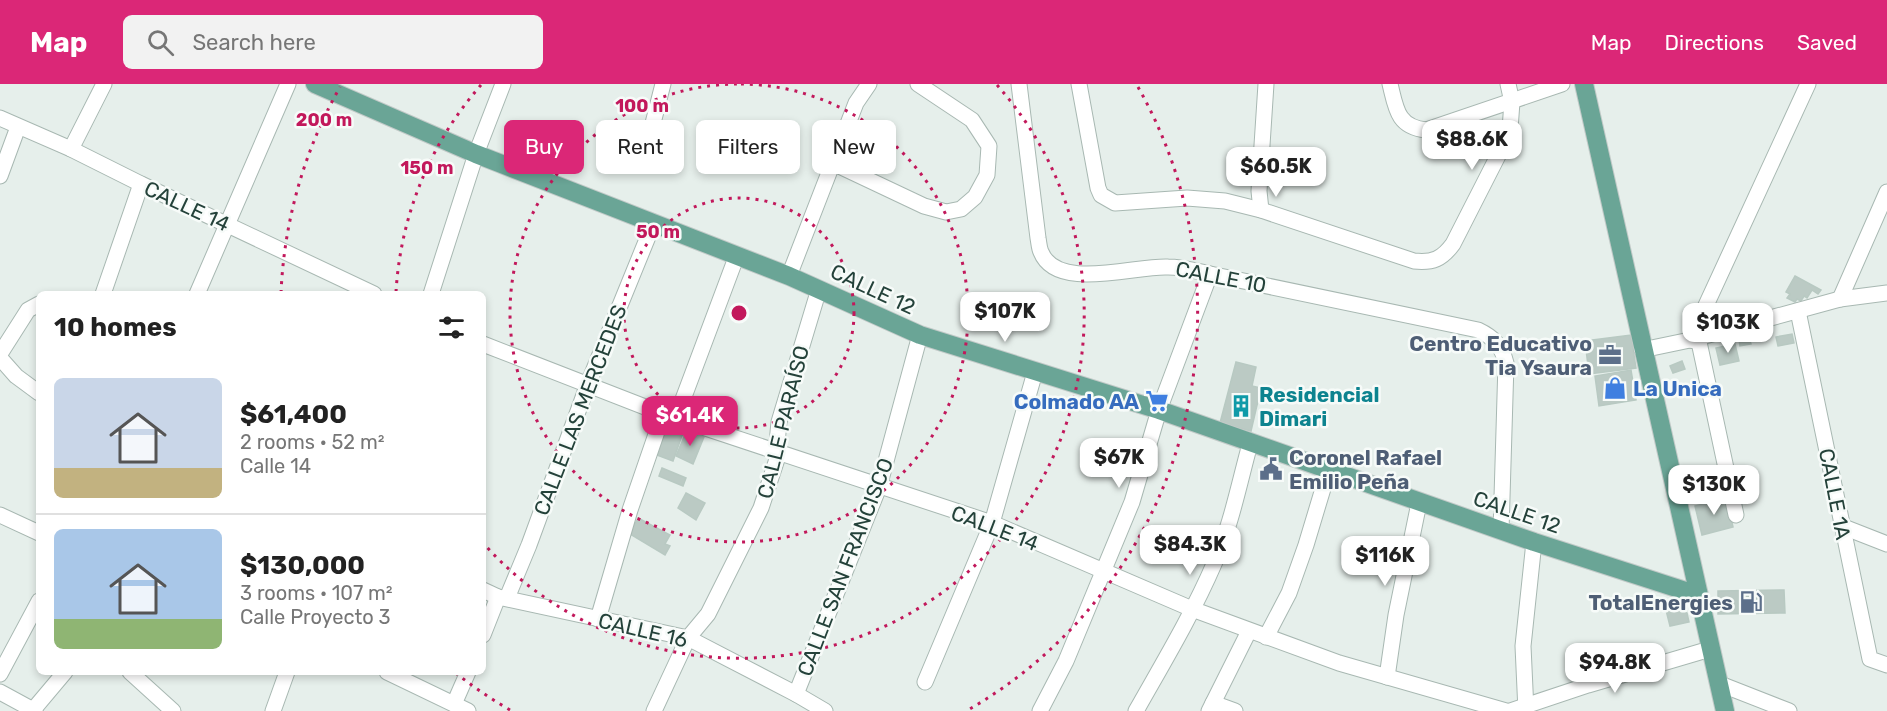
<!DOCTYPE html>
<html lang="en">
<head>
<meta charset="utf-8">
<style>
  :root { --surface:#fff; --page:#f2f2f2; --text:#222; --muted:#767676; --line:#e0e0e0; --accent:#db2777 }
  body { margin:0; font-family:Rubik,sans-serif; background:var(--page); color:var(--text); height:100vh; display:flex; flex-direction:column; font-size:22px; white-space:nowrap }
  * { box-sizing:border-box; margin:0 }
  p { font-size:20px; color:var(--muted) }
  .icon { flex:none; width:33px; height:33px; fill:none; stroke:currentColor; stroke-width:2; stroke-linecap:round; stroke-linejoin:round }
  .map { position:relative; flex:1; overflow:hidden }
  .sheet { position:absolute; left:36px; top:207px; width:450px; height:384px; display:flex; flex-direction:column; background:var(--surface); border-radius:9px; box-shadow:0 3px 9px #0003 }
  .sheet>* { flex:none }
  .top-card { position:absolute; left:504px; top:36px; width:570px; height:54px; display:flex; gap:12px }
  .price { position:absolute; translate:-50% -51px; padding:0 14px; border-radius:12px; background:#fff; color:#222; font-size:20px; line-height:39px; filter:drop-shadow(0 2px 3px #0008) }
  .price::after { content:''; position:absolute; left:50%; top:36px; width:18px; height:14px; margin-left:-9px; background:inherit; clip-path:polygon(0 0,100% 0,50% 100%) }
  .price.current { background:var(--accent); color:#fff }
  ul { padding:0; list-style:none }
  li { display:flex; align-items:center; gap:18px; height:150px; padding:0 18px }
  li+li { border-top:2px solid var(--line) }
  li span { display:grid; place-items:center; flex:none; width:168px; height:120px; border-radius:9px; color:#555 }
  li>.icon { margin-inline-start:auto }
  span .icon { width:72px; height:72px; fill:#fffc; stroke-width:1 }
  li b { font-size:26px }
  h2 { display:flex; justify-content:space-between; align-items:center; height:72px; padding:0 18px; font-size:26px }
  .tag { padding:0 21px; border-radius:9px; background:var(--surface); box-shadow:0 3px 9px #0003; font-size:21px; line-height:54px }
  .tag.current { background:var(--accent); color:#fff }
  header { display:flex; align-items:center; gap:36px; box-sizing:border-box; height:84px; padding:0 30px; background:var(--accent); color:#fff }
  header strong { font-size:28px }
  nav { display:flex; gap:33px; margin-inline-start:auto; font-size:21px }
  .search { width:420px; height:54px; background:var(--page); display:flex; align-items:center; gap:15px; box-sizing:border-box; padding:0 21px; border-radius:9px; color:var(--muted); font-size:22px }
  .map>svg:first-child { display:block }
  .building { fill:#bbcac4; stroke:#b8c9c2; stroke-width:1.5 }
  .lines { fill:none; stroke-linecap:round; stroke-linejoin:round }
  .minor-casing { stroke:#a8b8b2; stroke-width:17 }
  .major-casing { stroke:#c2cac8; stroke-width:20 }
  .minor { stroke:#fff; stroke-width:15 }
  .major { stroke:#6aa596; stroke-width:18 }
  .ring { fill:none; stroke:#c2185b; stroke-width:3; stroke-dasharray:3 6 }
  .labels { text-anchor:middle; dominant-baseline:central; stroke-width:5; stroke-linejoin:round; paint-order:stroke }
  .street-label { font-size:21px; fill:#24423a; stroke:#f7fbf9 }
  .service-label { font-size:21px; font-weight:bold; fill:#4e5e75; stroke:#f7fbf9; text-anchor:end }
  .shop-label { font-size:21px; font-weight:bold; fill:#366cbe; stroke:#f7fbf9; text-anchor:start }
  .culture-label { font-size:21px; font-weight:bold; fill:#0d838f; stroke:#f7fbf9; text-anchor:start }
  .centre { fill:#c2185b; stroke:#f7fbf9; stroke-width:3 }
  .ring-label { font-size:18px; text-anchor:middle; font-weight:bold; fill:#c2185b; stroke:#f7fbf9; stroke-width:5; stroke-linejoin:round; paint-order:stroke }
</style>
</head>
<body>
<header>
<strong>Map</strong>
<div class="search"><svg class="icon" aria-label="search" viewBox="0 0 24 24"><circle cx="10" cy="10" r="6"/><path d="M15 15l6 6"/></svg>Search here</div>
<nav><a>Map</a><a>Directions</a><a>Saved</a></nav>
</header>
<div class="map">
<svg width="1887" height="627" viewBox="0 0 1887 627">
  <rect width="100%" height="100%" fill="#e6efeb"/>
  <!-- building -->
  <g class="building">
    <polygon points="1795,192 1821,206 1818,210 1812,206 1807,214 1804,212 1801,217 1797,215 1795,218 1787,214 1790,210 1786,208"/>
    <polygon points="1792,250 1794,259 1778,262 1776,253"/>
    <polygon points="1631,251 1636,284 1589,290 1585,257"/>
    <polygon points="1749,254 1751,260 1740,262 1739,256"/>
    <polygon points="1735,260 1739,277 1720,281 1716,264"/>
    <polygon points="1682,277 1685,285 1673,289 1670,282"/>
    <polygon points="1236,278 1256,283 1252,302 1261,304 1251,347 1220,339"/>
    <polygon points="1631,286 1636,316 1599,322 1595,292"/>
    <polygon points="667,340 684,346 673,377 657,371"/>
    <polygon points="687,346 704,353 693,380 676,372"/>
    <polygon points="662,384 686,394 683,402 659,392"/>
    <polygon points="686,409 705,419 696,436 678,424"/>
    <polygon points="1726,414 1733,443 1702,451 1695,422"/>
    <polygon points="638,434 670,451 665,460 670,462 665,471 630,450"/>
    <polygon points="1784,506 1785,529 1718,530 1718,507"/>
    <polygon points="1665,522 1687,529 1689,538 1670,542"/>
  </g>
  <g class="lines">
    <!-- minor casing -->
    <g class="minor-casing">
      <g id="minor">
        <path d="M1019 0 1038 154C1039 159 1039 164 1041 168 1057 208 1136 181 1168 183 1182 183 1196 187 1210 190L1478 246C1493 253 1502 262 1506 279L1501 447"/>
        <path d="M1079 0 1098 104 1101 111 1115 119 1187 114 1225 117 1261 126 1414 177C1433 179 1442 175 1453 160L1505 58 1510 45 1512 18 1508 0"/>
        <path d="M1390 0C1396 24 1397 43 1426 46L1562 0"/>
        <polyline points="0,34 71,65 141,100 374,210"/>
        <polyline points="652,43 663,0"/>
        <polyline points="71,65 104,0"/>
        <polyline points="833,79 924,122 946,128 961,125 975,113 987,91 989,62 972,36 918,0"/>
        <polyline points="0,92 18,43"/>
        <polyline points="1261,126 1259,107 1266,0"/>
        <polyline points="789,192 856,19 869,0"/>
        <polyline points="103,210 141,100"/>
        <polyline points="197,210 288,0"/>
        <polyline points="431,210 476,70 503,0"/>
        <polyline points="1840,215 1887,108"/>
        <polyline points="1798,227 1870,575 1887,581"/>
        <polyline points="483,260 663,330 992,439 1192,525 1339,579 1506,627"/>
        <polyline points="1642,266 1690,256 1840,215 1887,209"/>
        <polyline points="0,270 28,226 39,220"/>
        <polyline points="0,274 16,292 39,309"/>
        <polyline points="676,334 737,171"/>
        <polyline points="0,431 39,449"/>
        <polyline points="1736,431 1699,258 1690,256 1808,0"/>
        <polyline points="1841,442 1887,460"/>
        <polyline points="483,506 498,513 688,554 796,610 825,627"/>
        <polyline points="507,514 529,461 588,300 654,138"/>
        <polyline points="598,535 630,426 663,330"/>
        <polyline points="483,551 498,513"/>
        <polyline points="1266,553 1289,509 1306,461 1328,388"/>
        <polyline points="130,588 173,627"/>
        <polyline points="387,588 468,627"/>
        <polyline points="0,590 39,517"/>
        <polyline points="1387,593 1396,531 1419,419"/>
        <polyline points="925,598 992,439 1035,288"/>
        <polyline points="1720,600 1789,627"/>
        <polyline points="0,608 35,627"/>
        <polyline points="796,610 879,403 920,251"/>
        <polyline points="1213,619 1235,627"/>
        <polyline points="454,620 468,588"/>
        <polyline points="33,626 65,588"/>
        <polyline points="273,627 287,588"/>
        <polyline points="654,627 688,554 708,530 761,424 779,369 777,359 779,338 819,205"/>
        <polyline points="1040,627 1066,577 1132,418 1159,326 1210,190"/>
        <path d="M1136 627C1163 579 1192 531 1214 480 1231 442 1239 400 1250 360"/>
        <polyline points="1209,627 1249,547"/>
        <polyline points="1510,627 1588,601 1710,565"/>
        <polyline points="1526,627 1523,562 1534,458"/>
      </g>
    </g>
    <!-- major casing -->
    <g class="major-casing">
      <g id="major">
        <polyline points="315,0 476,70 789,192 920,251 1159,326 1534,458 1698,511"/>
        <polyline points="1584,0 1725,627"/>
      </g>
    </g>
    <!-- minor -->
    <use href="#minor" class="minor"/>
    <!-- major -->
    <use href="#major" class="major"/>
  </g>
  <!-- distance rings -->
  <g class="ring">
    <circle cx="739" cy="229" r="115"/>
    <path d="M741 0A229 229 0 1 1 737 0"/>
    <path d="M396 208A344 344 0 0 1 481 1M997 1A344 344 0 0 1 483 459"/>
    <path d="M510 626A458 458 0 0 1 457 590M281 209A458 458 0 0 1 340 3M1138 3A458 458 0 0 1 968 626"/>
  </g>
  <!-- icons -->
  <defs>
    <g id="office-bare" transform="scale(1.8)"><path d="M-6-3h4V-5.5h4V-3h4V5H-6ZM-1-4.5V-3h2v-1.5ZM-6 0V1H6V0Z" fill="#5c6f8a" stroke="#f7fbf9" stroke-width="2.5" paint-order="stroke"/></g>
    <g id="shop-bare" transform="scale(1.8)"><path d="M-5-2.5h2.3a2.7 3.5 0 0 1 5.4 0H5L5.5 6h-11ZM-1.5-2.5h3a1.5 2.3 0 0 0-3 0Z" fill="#3f7fe0" stroke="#f7fbf9" stroke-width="2.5" paint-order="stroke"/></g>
    <g id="supermarket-bare" transform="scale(1.8)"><path d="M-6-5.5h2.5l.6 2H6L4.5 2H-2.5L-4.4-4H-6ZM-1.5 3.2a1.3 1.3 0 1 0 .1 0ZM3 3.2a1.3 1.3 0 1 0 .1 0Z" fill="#3f7fe0" stroke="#f7fbf9" stroke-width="2.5" paint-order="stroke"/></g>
    <g id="building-bare" transform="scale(1.8)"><path d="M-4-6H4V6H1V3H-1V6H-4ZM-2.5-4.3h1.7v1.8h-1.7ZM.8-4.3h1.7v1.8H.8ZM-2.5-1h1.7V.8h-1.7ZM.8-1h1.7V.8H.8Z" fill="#0f9aa8" stroke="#f7fbf9" stroke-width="2.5" paint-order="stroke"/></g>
    <g id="civic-bare" transform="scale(1.8)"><path d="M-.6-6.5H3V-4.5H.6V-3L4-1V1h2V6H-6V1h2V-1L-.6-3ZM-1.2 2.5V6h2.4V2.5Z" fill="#5c6f8a" stroke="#f7fbf9" stroke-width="2.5" paint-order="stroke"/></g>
    <g id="fuel-bare" transform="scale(1.8)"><path d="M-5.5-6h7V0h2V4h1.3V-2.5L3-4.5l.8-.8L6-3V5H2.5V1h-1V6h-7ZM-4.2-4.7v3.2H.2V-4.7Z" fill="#5c6f8a" stroke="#f7fbf9" stroke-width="2.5" paint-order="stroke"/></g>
  </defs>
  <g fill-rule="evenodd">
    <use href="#office-bare" x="1610" y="271"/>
    <use href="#shop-bare" x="1615" y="304"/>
    <use href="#supermarket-bare" x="1157" y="317"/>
    <use href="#building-bare" x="1241" y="322"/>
    <use href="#civic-bare" x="1271" y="385"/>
    <use href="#fuel-bare" x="1751" y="518"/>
  </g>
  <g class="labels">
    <!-- street labels -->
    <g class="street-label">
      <text transform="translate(187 122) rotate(25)">CALLE 14</text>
      <text transform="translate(1221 193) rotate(11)">CALLE 10</text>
      <text transform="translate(873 205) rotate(25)">CALLE 12</text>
      <text transform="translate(580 326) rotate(-69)">CALLE LAS MERCEDES</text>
      <text transform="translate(783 338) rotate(-76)">CALLE PARAÍSO</text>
      <text transform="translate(1835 410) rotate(79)">CALLE 1A</text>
      <text transform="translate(1517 428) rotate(19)">CALLE 12</text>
      <text transform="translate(995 444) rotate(21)">CALLE 14</text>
      <text transform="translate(845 483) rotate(-69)">CALLE SAN FRANCISCO</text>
      <text transform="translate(643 546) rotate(13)">CALLE 16</text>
    </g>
    <!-- service labels -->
    <g class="service-label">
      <text x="1592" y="259">Centro Educativo<tspan x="1592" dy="24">Tia Ysaura</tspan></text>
      <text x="1289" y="373" text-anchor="start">Coronel Rafael<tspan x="1289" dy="24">Emilio Peña</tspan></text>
      <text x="1733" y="518">TotalEnergies</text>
    </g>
    <!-- shop labels -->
    <g class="shop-label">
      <text x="1633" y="304">La Unica</text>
      <text x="1139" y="317" text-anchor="end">Colmado AA</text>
    </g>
    <!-- culture labels -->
    <g class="culture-label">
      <text x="1259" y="310">Residencial<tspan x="1259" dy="24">Dimari</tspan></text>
    </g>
  </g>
  <circle cx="739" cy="229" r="9" class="centre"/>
  <g class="ring-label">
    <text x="642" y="28">100 m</text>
    <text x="324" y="42">200 m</text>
    <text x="427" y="90">150 m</text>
    <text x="658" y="154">50 m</text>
  </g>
</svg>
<b class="price" style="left:1472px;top:87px">$88.6K</b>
<b class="price" style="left:1276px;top:114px">$60.5K</b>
<b class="price" style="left:1005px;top:259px">$107K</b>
<b class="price" style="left:1728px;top:270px">$103K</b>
<b class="price current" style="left:690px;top:363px">$61.4K</b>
<b class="price" style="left:1119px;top:405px">$67K</b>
<b class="price" style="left:1714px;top:432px">$130K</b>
<b class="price" style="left:1190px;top:492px">$84.3K</b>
<b class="price" style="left:1385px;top:503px">$116K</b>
<b class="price" style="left:1615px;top:610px">$94.8K</b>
<div class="top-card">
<a class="tag current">Buy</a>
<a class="tag">Rent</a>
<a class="tag">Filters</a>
<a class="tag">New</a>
</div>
<section class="sheet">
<h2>10 homes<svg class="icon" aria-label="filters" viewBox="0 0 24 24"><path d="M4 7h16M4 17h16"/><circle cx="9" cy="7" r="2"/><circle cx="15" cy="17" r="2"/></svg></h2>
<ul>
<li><span style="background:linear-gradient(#c9d6e8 75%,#c2b280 0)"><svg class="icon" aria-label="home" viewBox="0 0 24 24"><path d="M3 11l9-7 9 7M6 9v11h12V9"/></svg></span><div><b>$61,400</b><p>2 rooms · 52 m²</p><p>Calle 14</p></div></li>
<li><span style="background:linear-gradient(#a9c7e8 75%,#8fb573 0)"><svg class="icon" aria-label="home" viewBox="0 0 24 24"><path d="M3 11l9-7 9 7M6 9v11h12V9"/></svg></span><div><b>$130,000</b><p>3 rooms · 107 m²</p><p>Calle Proyecto 3</p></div></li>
</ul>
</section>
</div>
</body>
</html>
